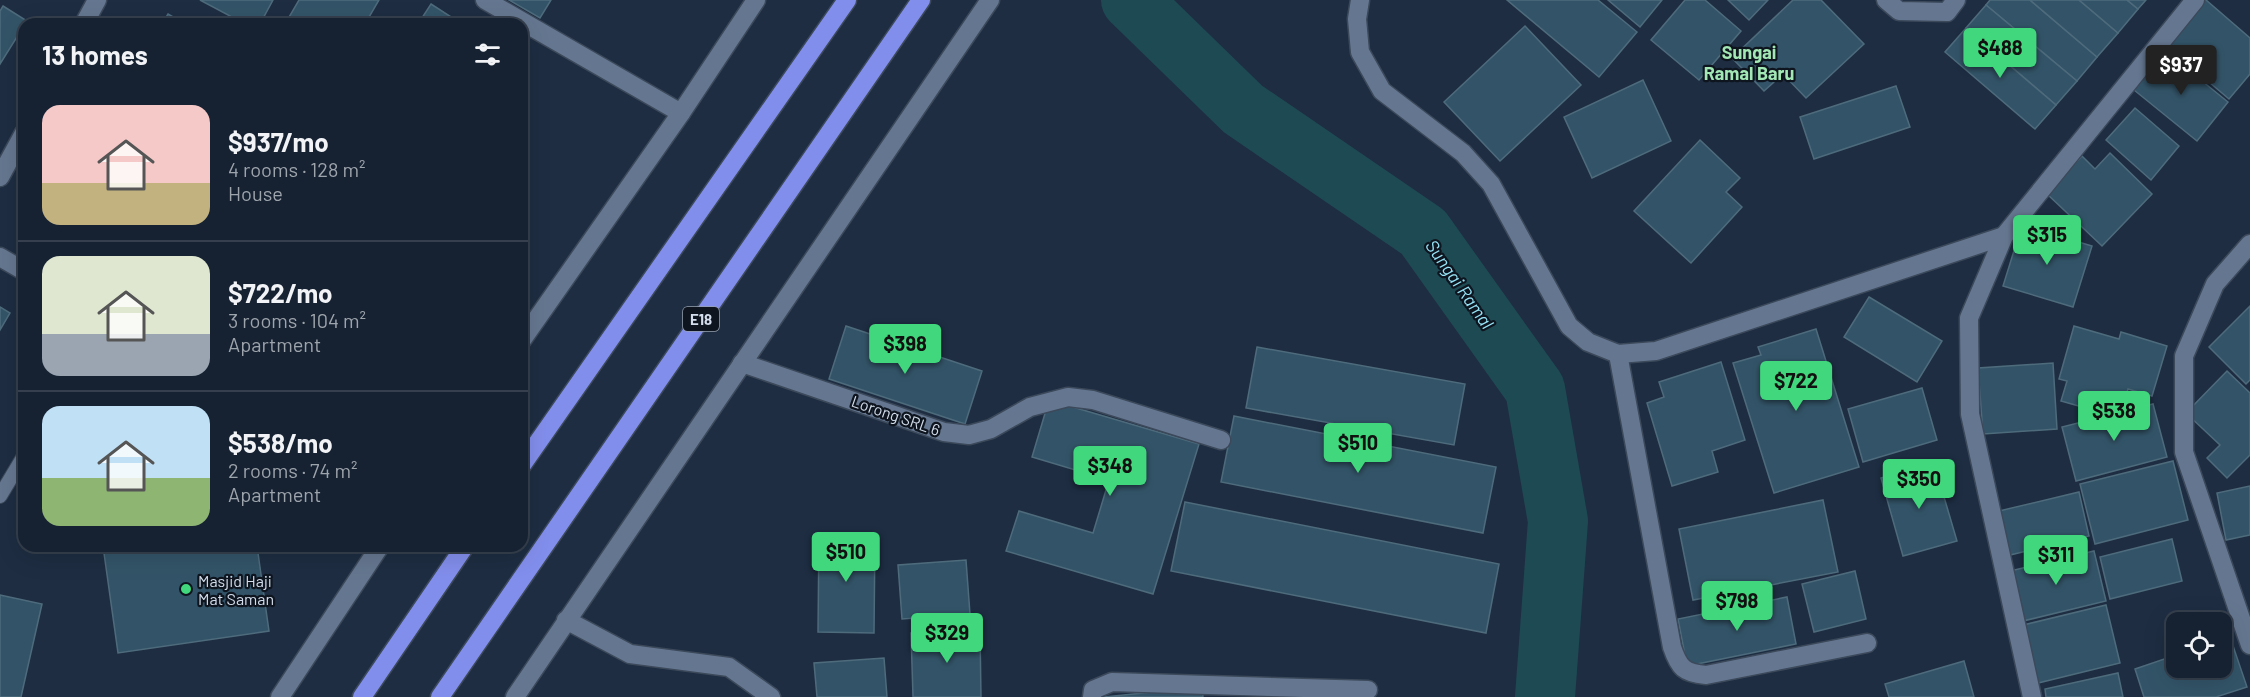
<!DOCTYPE html>
<html lang="en">
<head>
<meta charset="utf-8">
<style>
  :root { --surface:#162232; --page:#1f2a3a; --text:#f1f3f6; --muted:#9ea4ac; --line:#353f4d; --accent:#41d77c }
  body { margin:0; font-family:Barlow,sans-serif; background:var(--page); color:var(--text); height:100vh; display:flex; flex-direction:column; font-size:22px; white-space:nowrap }
  * { box-sizing:border-box; margin:0 }
  p { font-size:20px; color:var(--muted) }
  .icon { flex:none; width:33px; height:33px; fill:none; stroke:currentColor; stroke-width:2; stroke-linecap:round; stroke-linejoin:round }
  .map { position:relative; flex:1; overflow:hidden }
  .details { position:absolute; left:18px; top:18px; width:510px; height:534px; display:flex; flex-direction:column; background:var(--surface); border-radius:18px; box-shadow:0 6px 24px #0002,0 0 0 2px var(--line) }
  .details>* { flex:none }
  .fabs { position:absolute; left:2166px; top:612px; display:grid; gap:12px }
  .fabs a { display:grid; place-items:center; width:66px; height:66px; border-radius:12px; background:var(--surface); box-shadow:0 6px 24px #0002,0 0 0 2px var(--line); font-size:30px }
  .price { position:absolute; translate:-50% -51px; padding:0 14px; border-radius:6px; background:var(--accent); color:#111; font-size:20px; line-height:39px; filter:drop-shadow(0 2px 3px #0008) }
  .price::after { content:''; position:absolute; left:50%; top:36px; width:18px; height:14px; margin-left:-9px; background:inherit; clip-path:polygon(0 0,100% 0,50% 100%) }
  .price.on { background:#222; color:#fff }
  ul { padding:0; list-style:none }
  li { display:flex; align-items:center; gap:18px; height:150px; padding:0 24px }
  li+li { border-top:2px solid var(--line) }
  li span { display:grid; place-items:center; flex:none; width:168px; height:120px; border-radius:18px; color:#555 }
  li>.icon { margin-inline-start:auto }
  span .icon { width:72px; height:72px; fill:#fffc; stroke-width:1 }
  li b { font-size:26px }
  h2 { display:flex; justify-content:space-between; align-items:center; height:72px; padding:0 24px; font-size:26px }
  .map>svg:first-child { display:block }
  .lines { fill:none; stroke-linecap:round; stroke-linejoin:round }
  .river { stroke:#1e4a54; stroke-width:60 }
  .building { fill:#335468; stroke:#4e6b7c; stroke-width:1.5 }
  .lane-casing { stroke:#3c495b; stroke-width:16 }
  .street-casing { stroke:#3c495b; stroke-width:21 }
  .highway-casing { stroke:#3c495b; stroke-width:21 }
  .lane { stroke:#657790; stroke-width:14 }
  .street { stroke:#657790; stroke-width:18 }
  .highway { stroke:#828eeb; stroke-width:18 }
  .poi-dot { fill:#41d77c; stroke:#0e151f; stroke-width:2 }
  .labels { text-anchor:middle; dominant-baseline:central; stroke-width:4.5; stroke-linejoin:round; paint-order:stroke }
  .shield { fill:#0e151f; stroke:#98a1ae; stroke-width:1.5 }
  .shield-label { font-size:15px; font-weight:bold; fill:#d3ddeb }
  .street-label { font-size:16px; fill:#d3ddeb; stroke:#0e151f }
  .poi-label { font-size:16px; fill:#d3ddeb; stroke:#0e151f; text-anchor:start }
  .neighbourhood-label { font-size:18px; font-weight:bold; fill:#a2e8b4; stroke:#0e151f }
  .water-label { font-size:18px; font-style:italic; fill:#96e4f7; stroke:#0e151f }
</style>
</head>
<body>
<div class="map">
<svg width="2250" height="697" viewBox="0 0 2250 697">
  <rect width="100%" height="100%" fill="#1e2d42"/>
  <g class="lines">
    <!-- river -->
    <polyline class="river" points="1131,0 1243,109 1423,232 1535,389 1558,521 1545,697"/>
  </g>
  <!-- building -->
  <g class="building">
    <polygon points="200,0 273,0 260,24 245,24"/>
    <polygon points="299,0 379,0 365,24 285,24"/>
    <polygon points="509,0 551,0 540,18"/>
    <polygon points="1507,0 1598,0 1637,32 1599,77"/>
    <polygon points="1608,0 1662,0 1640,27"/>
    <polygon points="1685,0 1705,0 1741,31 1699,80 1651,40"/>
    <polygon points="1728,0 1768,0 1749,20"/>
    <polygon points="1793,0 1821,0 1864,44 1806,98 1783,74 1764,91 1732,58"/>
    <polygon points="1990,0 2030,0 2097,57 2077,81 1986,5"/>
    <polygon points="2030,0 2079,0 2118,33 2097,57"/>
    <polygon points="2079,0 2127,0 2138,9 2118,33"/>
    <polygon points="2127,0 2146,0 2138,9"/>
    <polygon points="2201,0 2206,0 2250,38 2250,74 2229,99 2163,43"/>
    <polygon points="431,4 462,24 418,24"/>
    <polygon points="1986,5 2077,81 2056,105 1966,28"/>
    <polygon points="3,6 27,21 0,64 0,11"/>
    <polygon points="168,14 185,24 162,24"/>
    <polygon points="1525,26 1581,85 1500,161 1444,102"/>
    <polygon points="1966,28 2056,105 2035,129 1945,52"/>
    <polygon points="2165,51 2228,102 2197,141 2134,90"/>
    <polygon points="1643,80 1671,141 1592,178 1564,117"/>
    <polygon points="1896,86 1910,127 1814,159 1800,117"/>
    <polygon points="2135,108 2179,146 2151,180 2106,140"/>
    <polygon points="1700,140 1740,178 1726,192 1742,207 1691,263 1634,211"/>
    <polygon points="2110,153 2152,194 2102,246 2046,193 2082,156 2095,169"/>
    <polygon points="2022,225 2092,246 2073,307 2003,286"/>
    <polygon points="1869,297 1942,341 1917,382 1844,337"/>
    <polygon points="2250,306 2250,380 2246,384 2209,347"/>
    <polygon points="0,307 10,313 0,330"/>
    <polygon points="846,326 982,371 965,424 829,379"/>
    <polygon points="2074,326 2119,339 2121,332 2167,346 2152,396 2128,389 2125,399 2106,393 2100,412 2061,401 2067,381 2059,379"/>
    <polygon points="1816,329 1859,467 1774,493 1733,363 1761,355 1758,347"/>
    <polygon points="1257,347 1465,384 1454,445 1246,408"/>
    <polygon points="1721,362 1745,440 1712,451 1718,472 1672,486 1647,403 1664,397 1659,382"/>
    <polygon points="2053,363 2057,429 1983,434 1978,368"/>
    <polygon points="2227,371 2250,393 2250,455 2227,478 2207,458 2220,445 2186,413"/>
    <polygon points="1922,388 1937,440 1863,462 1848,409"/>
    <polygon points="1049,400 1199,444 1153,594 1006,551 1019,511 1093,533 1109,480 1032,457"/>
    <polygon points="2153,404 2167,457 2076,481 2062,427"/>
    <polygon points="1234,416 1496,467 1483,533 1221,482"/>
    <polygon points="2173,461 2188,520 2095,544 2080,484"/>
    <polygon points="1934,463 1957,541 1903,556 1881,478"/>
    <polygon points="2250,486 2250,535 2226,540 2217,493"/>
    <polygon points="2079,492 2089,536 2010,555 1999,511"/>
    <polygon points="1823,500 1838,572 1693,600 1679,529"/>
    <polygon points="1185,502 1499,564 1486,633 1171,571"/>
    <polygon points="819,533 875,534 874,633 818,632"/>
    <polygon points="2172,539 2182,581 2110,599 2100,557"/>
    <polygon points="103,546 257,546 269,631 118,653"/>
    <polygon points="2094,551 2106,601 2019,622 2006,572"/>
    <polygon points="966,560 970,614 902,619 898,565"/>
    <polygon points="1855,571 1866,619 1814,632 1802,584"/>
    <polygon points="0,595 42,604 21,697 0,697"/>
    <polygon points="1787,597 1796,644 1687,666 1678,619"/>
    <polygon points="2106,605 2120,663 2034,684 2019,626"/>
    <polygon points="980,630 981,697 913,697 911,633"/>
    <polygon points="2230,637 2247,687 2216,697 2144,697 2135,669 2176,655 2176,668 2222,668 2222,640"/>
    <polygon points="884,658 887,697 817,697 814,663"/>
    <polygon points="1964,661 1974,697 1889,697 1885,684"/>
    <polygon points="2118,673 2123,697 2046,697 2045,689"/>
    <polygon points="1202,687 1203,697 1104,697"/>
  </g>
  <g class="lines">
    <!-- lane casing -->
    <g class="lane-casing">
      <polyline id="lane" points="0,496 24,456"/>
    </g>
    <!-- street casing -->
    <g class="street-casing">
      <g id="street">
        <polyline points="485,0 681,113"/>
        <polyline points="1360,0 1357,19 1360,52 1382,91 1463,153 1491,184 1569,326 1588,342 1618,354 1656,351 2004,236"/>
        <polyline points="1886,0 1899,11 1947,12 1956,0"/>
        <polyline points="84,24 97,0"/>
        <polyline points="0,177 24,133"/>
        <polyline points="2250,244 2215,284 2184,356 2184,452 2250,645"/>
        <polyline points="0,257 24,271"/>
        <polyline points="522,340 681,113 756,0"/>
        <path d="M1618 354 1672 647C1679 668 1684 673 1706 675L1867 643"/>
        <polyline points="742,363 944,432 969,435 991,429 1030,407 1068,397 1093,400 1221,440"/>
        <polyline points="566,620 630,654 729,667 771,697"/>
        <polyline points="280,697 380,546"/>
        <polyline points="515,697 990,0"/>
        <polyline points="1092,697 1093,690 1112,682 1368,690"/>
        <polyline points="2032,697 1970,414 1969,318 2004,236 2195,0"/>
      </g>
    </g>
    <!-- highway casing -->
    <g class="highway-casing">
      <g id="highway">
        <polyline points="522,465 847,0"/>
        <polyline points="362,697 465,546"/>
        <polyline points="440,697 921,0"/>
      </g>
    </g>
    <!-- lane -->
    <use href="#lane" class="lane"/>
    <!-- street -->
    <use href="#street" class="street"/>
    <!-- highway -->
    <use href="#highway" class="highway"/>
  </g>
  <!-- markers -->
  <circle class="poi-dot" cx="186" cy="589" r="6"/>
  <g class="labels">
    <!-- shield labels -->
    <rect class="shield" x="683" y="307" width="36" height="24" rx="4.5"/>
    <g class="shield-label">
      <text x="701" y="319">E18</text>
    </g>
    <!-- street labels -->
    <g class="street-label">
      <text transform="translate(896 415) rotate(19)">Lorong SRL 6</text>
    </g>
    <!-- poi labels -->
    <g class="poi-label">
      <text x="198" y="580">Masjid Haji<tspan x="198" dy="18">Mat Saman</tspan></text>
    </g>
    <!-- neighbourhood labels -->
    <g class="neighbourhood-label">
      <text x="1749" y="52">Sungai<tspan x="1749" dy="21">Ramal Baru</tspan></text>
    </g>
    <!-- water labels -->
    <g class="water-label">
      <text transform="translate(1460 284) rotate(55)">Sungai Ramal</text>
    </g>
  </g>
</svg>
<div class="fabs">
<a><svg class="icon" aria-label="locate" viewBox="0 0 24 24"><circle cx="12" cy="12" r="6"/><path d="M12 2v4M12 18v4M2 12h4M18 12h4"/></svg></a>
</div>
<b class="price" style="left:2000px;top:79px">$488</b>
<b class="price on" style="left:2181px;top:96px">$937</b>
<b class="price" style="left:2047px;top:266px">$315</b>
<b class="price" style="left:905px;top:375px">$398</b>
<b class="price" style="left:1796px;top:412px">$722</b>
<b class="price" style="left:2114px;top:442px">$538</b>
<b class="price" style="left:1358px;top:474px">$510</b>
<b class="price" style="left:1110px;top:497px">$348</b>
<b class="price" style="left:1919px;top:510px">$350</b>
<b class="price" style="left:846px;top:583px">$510</b>
<b class="price" style="left:2056px;top:586px">$311</b>
<b class="price" style="left:1737px;top:632px">$798</b>
<b class="price" style="left:947px;top:664px">$329</b>
<section class="details">
<h2>13 homes<svg class="icon" aria-label="filters" viewBox="0 0 24 24"><path d="M4 7h16M4 17h16"/><circle cx="9" cy="7" r="2"/><circle cx="15" cy="17" r="2"/></svg></h2>
<ul>
<li><span style="background:linear-gradient(#f6c9c9 65%,#c2b280 0)"><svg class="icon" aria-label="home" viewBox="0 0 24 24"><path d="M3 11l9-7 9 7M6 9v11h12V9"/></svg></span><div><b>$937/mo</b><p>4 rooms · 128 m²</p><p>House</p></div></li>
<li><span style="background:linear-gradient(#dfe7d0 65%,#9aa5b1 0)"><svg class="icon" aria-label="home" viewBox="0 0 24 24"><path d="M3 11l9-7 9 7M6 9v11h12V9"/></svg></span><div><b>$722/mo</b><p>3 rooms · 104 m²</p><p>Apartment</p></div></li>
<li><span style="background:linear-gradient(#bfe0f5 60%,#8fb573 0)"><svg class="icon" aria-label="home" viewBox="0 0 24 24"><path d="M3 11l9-7 9 7M6 9v11h12V9"/></svg></span><div><b>$538/mo</b><p>2 rooms · 74 m²</p><p>Apartment</p></div></li>
</ul>
</section>
</div>
</body>
</html>
